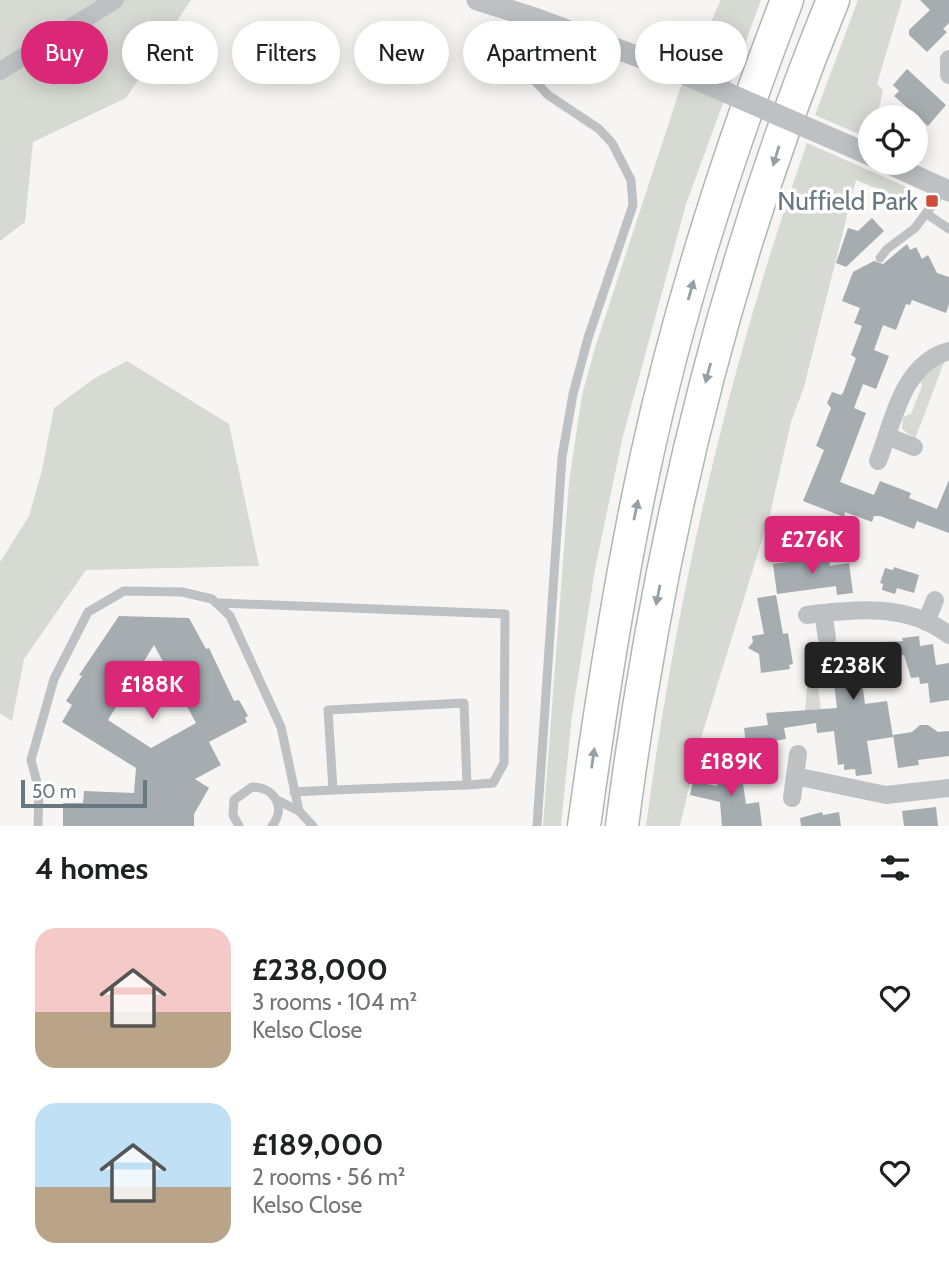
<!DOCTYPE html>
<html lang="en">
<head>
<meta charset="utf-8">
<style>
  :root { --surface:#fff; --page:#f6f6f6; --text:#202124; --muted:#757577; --accent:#db2777 }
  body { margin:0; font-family:Cabin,sans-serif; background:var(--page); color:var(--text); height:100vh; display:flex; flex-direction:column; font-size:26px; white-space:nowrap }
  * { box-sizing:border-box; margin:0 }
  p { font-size:23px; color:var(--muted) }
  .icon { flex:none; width:38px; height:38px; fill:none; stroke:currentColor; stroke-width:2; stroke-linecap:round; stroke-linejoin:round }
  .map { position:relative; height:826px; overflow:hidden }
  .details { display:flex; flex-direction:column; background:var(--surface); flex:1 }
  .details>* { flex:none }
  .guide { position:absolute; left:21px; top:21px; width:908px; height:63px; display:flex; gap:14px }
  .buttons { position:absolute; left:858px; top:105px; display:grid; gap:14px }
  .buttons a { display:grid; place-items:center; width:70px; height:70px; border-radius:50%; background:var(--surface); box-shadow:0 4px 18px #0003; font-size:35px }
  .scale { position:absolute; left:21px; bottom:18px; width:126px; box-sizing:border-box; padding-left:7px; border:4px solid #687880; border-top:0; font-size:19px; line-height:24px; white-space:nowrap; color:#687880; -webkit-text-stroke:5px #fff; paint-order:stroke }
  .price { position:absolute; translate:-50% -60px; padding:0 16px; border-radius:7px; background:var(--accent); color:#fff; font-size:23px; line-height:46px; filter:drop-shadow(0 2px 4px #0008) }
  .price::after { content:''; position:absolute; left:50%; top:42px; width:21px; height:16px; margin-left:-10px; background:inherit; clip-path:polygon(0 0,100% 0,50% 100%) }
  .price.active { background:#222; color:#fff }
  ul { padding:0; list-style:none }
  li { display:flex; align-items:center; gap:21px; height:175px; padding:0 35px }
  li span { display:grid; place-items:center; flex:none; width:196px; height:140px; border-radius:21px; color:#555 }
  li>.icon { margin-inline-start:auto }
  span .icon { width:84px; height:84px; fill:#fffc; stroke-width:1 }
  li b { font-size:30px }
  h2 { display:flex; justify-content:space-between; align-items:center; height:84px; padding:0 35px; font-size:30px }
  .tag { padding:0 24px; border-radius:32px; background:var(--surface); box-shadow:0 4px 18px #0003; font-size:24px; line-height:63px }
  .tag.active { background:var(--accent); color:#fff }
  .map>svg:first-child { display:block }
  .green { fill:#d6dad2 }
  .building { fill:#a5adb1; fill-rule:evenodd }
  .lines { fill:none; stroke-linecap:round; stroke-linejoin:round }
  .motorway-casing { stroke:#b1b5b7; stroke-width:35 }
  .service { stroke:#bdc1c4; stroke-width:9 }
  .minor { stroke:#bdc1c4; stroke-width:18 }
  .tertiary { stroke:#bdc1c4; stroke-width:21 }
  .motorway { stroke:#fff; stroke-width:32 }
  .tertiary-bridge { stroke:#bdc1c4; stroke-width:21 }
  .oneway { fill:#95a0a6 }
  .poi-dot { fill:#d04e38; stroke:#fff; stroke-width:2.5 }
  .labels { text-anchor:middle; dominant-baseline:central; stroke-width:7; stroke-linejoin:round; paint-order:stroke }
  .poi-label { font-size:26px; fill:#687880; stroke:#fff; text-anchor:end }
</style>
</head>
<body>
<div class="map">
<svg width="949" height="826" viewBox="0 0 949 826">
  <rect width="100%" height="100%" fill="#f6f5f3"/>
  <!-- green -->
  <g class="green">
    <polygon points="0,0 191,0 126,98 33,142 25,222 0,241"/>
    <polygon points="721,0 761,0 686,204 622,440 595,569 572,715 561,826 543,826 569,482 582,395 595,348 680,89"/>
    <polygon points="858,0 902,0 877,84 883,90 877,117 870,117 870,139 815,115"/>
    <path d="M807 143 911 189 917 205 856 180 804 387 791 422 770 514 700 741 680 826H646C677 593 729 365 807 143Z"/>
    <polygon points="945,360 915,439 902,429 903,417 911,414 922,386 919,377"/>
    <polygon points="127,361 229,424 259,566 86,570 24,659 12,721 0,713 0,562 29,516 42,470 54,408 95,378"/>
    <polygon points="814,662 821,709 805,711 809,663"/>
  </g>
  <!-- building -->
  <g class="building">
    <polygon points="920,0 949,0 949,23 943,29 947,32 927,52 909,35 909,30 930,10"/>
    <polygon points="907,69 946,105 928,126 894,96 899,91 893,85"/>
    <polygon points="872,218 884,231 846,267 836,263 848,228 858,231"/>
    <polygon points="907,244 910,250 916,247 922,259 928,255 937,273 949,277 949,304 946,313 912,300 910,305 906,304 896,330 883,325 874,350 889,356 876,389 863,384 854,408 866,413 840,482 874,495 880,481 911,493 909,498 937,509 949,480 949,533 917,521 914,529 880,516 874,516 872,522 845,512 844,517 803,501 824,450 816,446 831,408 827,403 832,392 841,395 843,393 856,358 851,355 862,326 854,323 860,308 842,301 853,272 874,261 883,264"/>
    <polygon points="829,557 830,566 849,563 853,593 837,595 836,586 777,594 773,564"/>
    <polygon points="894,567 919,575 914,593 897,588 895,594 882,590 883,584 880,583 885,568 893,570"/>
    <polygon points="776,595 783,634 788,633 793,664 789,665 790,669 761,673 759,654 748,648 753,642 752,636 764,634 757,598"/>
    <path d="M119 616 189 618 206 649 209 648 234 701 239 700 248 716 245 718 247 722 209 742 221 765 195 779 209 788 194 814V826H63V803H83L84 791 134 793 136 768 62 722 72 705 66 701 82 676 79 675ZM154 645 196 723 151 748 108 720Z"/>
    <polygon points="919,636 920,646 933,644 936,665 949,663 949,700 930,703 928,683 920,684 919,677 911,678 904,655 859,661 865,704 887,701 893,737 867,741 872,774 856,776 855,769 844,770 844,764 838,765 834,731 817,733 816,723 784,728 786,739 762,743 765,758 739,760 737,747 746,745 744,728 768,725 766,713 837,708 833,675 818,678 815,653 861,644 862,658 866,643 903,641 902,638"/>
    <polygon points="920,725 928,725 938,732 949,731 949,756 918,760 919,765 898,768 893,735 912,732"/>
    <polygon points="740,763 746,804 759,802 762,826 722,826 720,802 690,795 693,781 717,786 716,779 725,778 723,765"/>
    <polygon points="936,807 938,826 904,826 902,811"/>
    <polygon points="822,812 823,815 839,812 841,826 801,826 800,818"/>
  </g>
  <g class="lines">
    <!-- motorway casing -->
    <g class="motorway-casing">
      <g id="motorway">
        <path d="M584 826C601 702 620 578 647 455 680 303 731 146 787 0"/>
        <path d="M622 826C658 544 725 263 833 0"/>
      </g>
    </g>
    <!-- service -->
    <g class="service">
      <polyline points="535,20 530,64 535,81 548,95 599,129 612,143 631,180 633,205 588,338 573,394 562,457 537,826"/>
      <polyline points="927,214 949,229"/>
      <polyline points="880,258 887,249 915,228 944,189"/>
      <polyline points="220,603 505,614 504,763 493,783 467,785"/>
      <polygon points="464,703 467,785 333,790 328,710"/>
      <polyline points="294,792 333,790"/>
      <polyline points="277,800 299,811 313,826"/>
      <polyline points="38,826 39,790 31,760 54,679 88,612 124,591 182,592 212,599 230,616 281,727 299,811"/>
      <path d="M239 826 233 815 234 800 252 787C274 787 287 807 272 826"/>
    </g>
    <!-- minor -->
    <g class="minor">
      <polyline points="949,59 949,75"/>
      <polyline points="0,71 115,0"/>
      <polyline points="887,436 914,447"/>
      <path d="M878 461C894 420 902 364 949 351"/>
      <polyline points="823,613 827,638"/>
      <path d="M807 615C855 609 908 603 949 635"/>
      <polyline points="926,622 935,600"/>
      <polyline points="795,776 886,795 949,788"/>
      <polyline points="792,798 798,754"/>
    </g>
    <!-- tertiary -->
    <g class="tertiary">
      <polyline points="477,0 535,18 684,74"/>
      <polyline points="887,163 949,191"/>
    </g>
    <!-- motorway -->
    <use href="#motorway" class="motorway"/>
    <!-- tertiary-bridge -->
    <polyline class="tertiary-bridge" points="684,74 870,155"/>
  </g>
  <!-- one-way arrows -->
  <defs><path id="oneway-solid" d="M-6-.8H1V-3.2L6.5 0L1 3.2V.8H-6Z" transform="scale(1.75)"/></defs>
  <g class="oneway">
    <use href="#oneway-solid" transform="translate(776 156) rotate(107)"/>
    <use href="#oneway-solid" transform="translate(691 290) rotate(-74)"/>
    <use href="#oneway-solid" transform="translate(708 373) rotate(105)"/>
    <use href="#oneway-solid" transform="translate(636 510) rotate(-78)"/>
    <use href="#oneway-solid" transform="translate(658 595) rotate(101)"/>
    <use href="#oneway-solid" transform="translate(593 758) rotate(-82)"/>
  </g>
  <!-- markers -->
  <rect class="poi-dot" x="925" y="194" width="14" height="14" rx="3.5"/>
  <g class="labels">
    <!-- poi labels -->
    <g class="poi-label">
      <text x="918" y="201">Nuffield Park</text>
    </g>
  </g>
</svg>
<div class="buttons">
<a><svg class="icon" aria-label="locate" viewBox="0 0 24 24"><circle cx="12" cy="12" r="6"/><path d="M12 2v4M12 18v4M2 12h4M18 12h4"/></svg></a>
</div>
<div class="scale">50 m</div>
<b class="price" style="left:812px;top:576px">£276K</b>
<b class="price active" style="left:853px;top:702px">£238K</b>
<b class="price" style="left:152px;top:721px">£188K</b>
<b class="price" style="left:731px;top:798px">£189K</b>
<div class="guide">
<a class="tag active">Buy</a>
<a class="tag">Rent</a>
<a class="tag">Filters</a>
<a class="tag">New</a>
<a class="tag">Apartment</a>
<a class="tag">House</a>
</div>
</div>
<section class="details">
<h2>4 homes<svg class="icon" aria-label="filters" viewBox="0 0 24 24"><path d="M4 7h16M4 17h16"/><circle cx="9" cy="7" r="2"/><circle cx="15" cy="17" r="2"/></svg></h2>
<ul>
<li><span style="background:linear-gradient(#f6c9c9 60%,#b9a48a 0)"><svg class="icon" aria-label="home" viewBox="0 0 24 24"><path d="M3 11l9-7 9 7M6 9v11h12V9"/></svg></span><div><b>£238,000</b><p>3 rooms · 104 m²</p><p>Kelso Close</p></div><svg class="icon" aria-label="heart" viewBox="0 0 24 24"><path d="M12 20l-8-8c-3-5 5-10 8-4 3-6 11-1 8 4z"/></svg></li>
<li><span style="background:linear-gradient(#bfe0f5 60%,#b9a48a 0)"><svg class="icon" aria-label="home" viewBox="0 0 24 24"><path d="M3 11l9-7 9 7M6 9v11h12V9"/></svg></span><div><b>£189,000</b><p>2 rooms · 56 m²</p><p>Kelso Close</p></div><svg class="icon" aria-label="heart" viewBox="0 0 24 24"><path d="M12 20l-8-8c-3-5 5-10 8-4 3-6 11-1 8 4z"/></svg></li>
</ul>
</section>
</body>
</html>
